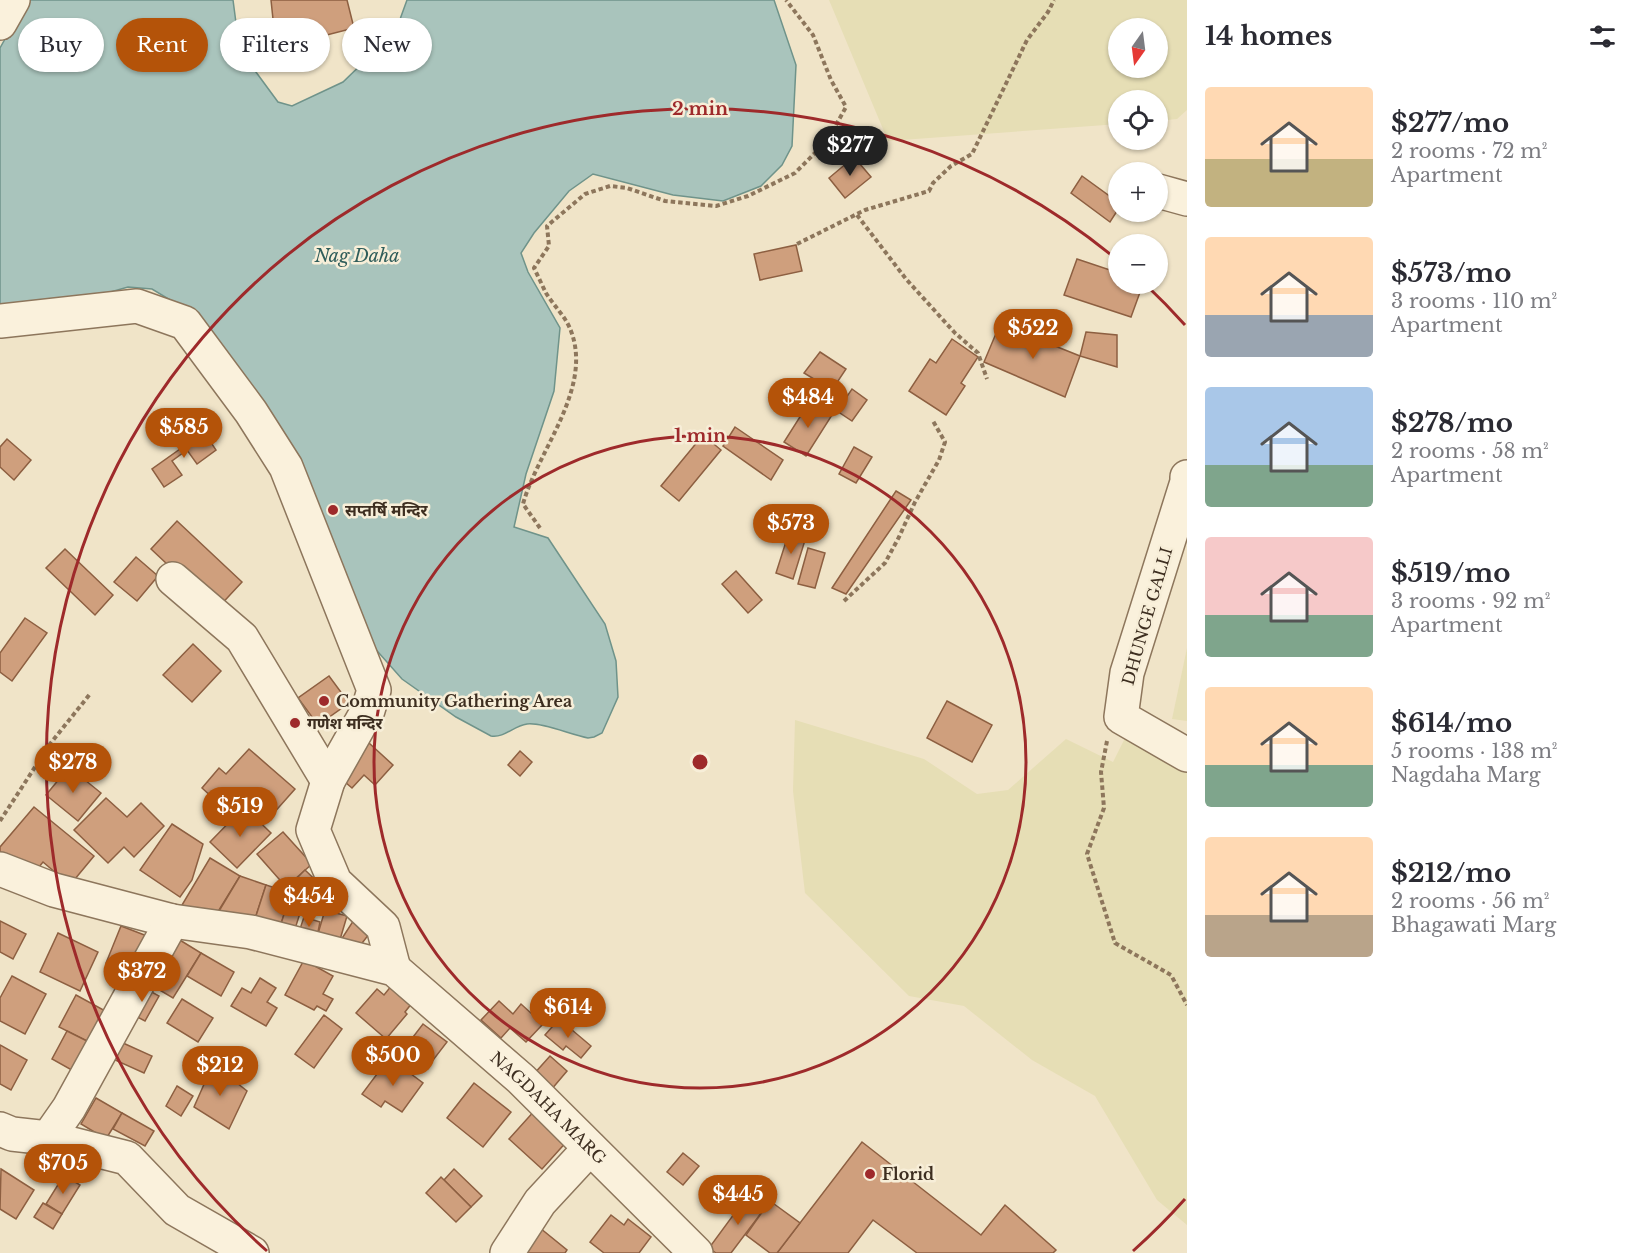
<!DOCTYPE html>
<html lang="en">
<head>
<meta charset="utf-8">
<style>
  :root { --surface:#fff; --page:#f2f2f3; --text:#2b2b33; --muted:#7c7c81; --accent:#b45309 }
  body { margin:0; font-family:"Libre Baskerville","Noto Sans Devanagari",serif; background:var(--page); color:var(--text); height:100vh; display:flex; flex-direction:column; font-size:22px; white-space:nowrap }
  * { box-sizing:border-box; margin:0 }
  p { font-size:20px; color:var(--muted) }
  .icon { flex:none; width:33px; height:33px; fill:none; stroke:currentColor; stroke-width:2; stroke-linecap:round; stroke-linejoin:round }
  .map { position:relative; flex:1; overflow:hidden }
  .panel { display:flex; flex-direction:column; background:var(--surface); width:450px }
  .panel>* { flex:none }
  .banner { position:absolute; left:18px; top:18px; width:570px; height:54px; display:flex; gap:12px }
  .needle { width:39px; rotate:194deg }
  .buttons { position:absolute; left:1108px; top:18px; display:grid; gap:12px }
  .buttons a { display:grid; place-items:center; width:60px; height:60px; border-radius:50%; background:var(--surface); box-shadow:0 2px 4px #0004; font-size:30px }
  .price { position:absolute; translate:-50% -51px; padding:0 14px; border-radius:21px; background:var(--accent); color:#fff; font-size:20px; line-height:39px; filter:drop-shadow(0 2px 3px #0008) }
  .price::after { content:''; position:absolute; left:50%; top:36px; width:18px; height:14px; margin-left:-9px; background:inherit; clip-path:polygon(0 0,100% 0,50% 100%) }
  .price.current { background:#222; color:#fff }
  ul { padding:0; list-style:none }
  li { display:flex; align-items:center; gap:18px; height:150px; padding:0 18px }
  li span { display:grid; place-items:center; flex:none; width:168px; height:120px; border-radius:6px; color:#555 }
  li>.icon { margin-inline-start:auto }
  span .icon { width:72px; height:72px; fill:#fffc; stroke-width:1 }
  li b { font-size:26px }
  h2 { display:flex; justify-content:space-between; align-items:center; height:72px; padding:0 18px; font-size:26px }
  .pill { padding:0 21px; border-radius:27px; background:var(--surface); box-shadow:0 2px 4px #0004; font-size:21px; line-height:54px }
  .pill.current { background:var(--accent); color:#fff }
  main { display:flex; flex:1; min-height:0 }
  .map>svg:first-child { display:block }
  .farmland { fill:#e6deb5; fill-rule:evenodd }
  .water { fill:#a9c4bc; stroke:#6f938a; stroke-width:1.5 }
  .building { fill:#cf9f7d; stroke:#8d5f41; stroke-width:1.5 }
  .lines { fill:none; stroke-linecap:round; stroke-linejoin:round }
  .minor-casing { stroke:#8d765c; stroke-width:36 }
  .path { stroke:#8d765c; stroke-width:4; stroke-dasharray:4.5 3; stroke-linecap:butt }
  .minor { stroke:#faf1dc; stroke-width:33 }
  .ring { fill:none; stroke:#9e2a2b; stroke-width:3 }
  .poi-dot { fill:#9e2a2b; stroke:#f7eed8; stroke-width:2 }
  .labels { text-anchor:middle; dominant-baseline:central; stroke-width:5; stroke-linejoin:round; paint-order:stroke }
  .poi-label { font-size:16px; font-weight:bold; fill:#3d2e20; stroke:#f7eed8; text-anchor:start }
  .street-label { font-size:16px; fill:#3d2e20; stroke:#f7eed8 }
  .water-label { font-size:18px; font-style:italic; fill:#2f5d5a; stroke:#f7eed8 }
  .centre { fill:#9e2a2b; stroke:#f7eed8; stroke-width:3 }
  .ring-label { font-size:18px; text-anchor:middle; font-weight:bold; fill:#9e2a2b; stroke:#f7eed8; stroke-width:5; stroke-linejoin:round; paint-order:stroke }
</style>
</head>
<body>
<main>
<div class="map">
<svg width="1187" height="1253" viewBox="0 0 1187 1253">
  <rect width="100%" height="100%" fill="#f0e4c8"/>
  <!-- farmland -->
  <g class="farmland">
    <path d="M829 0H1187V110L1177 119 1158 121V100H1119V124L888 141ZM1119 28H1158V68H1119Z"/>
    <polygon points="1187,648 1187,721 1172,719"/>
    <polygon points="795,720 924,759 977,794 1008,790 1066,739 1113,762 1126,736 1187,767 1187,1225 1157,1200 1095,1096 1032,1060 964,1006 909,996 805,893 793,791"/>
  </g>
  <!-- water -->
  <path class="water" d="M27 0H233L238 38 253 68 278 102 292 106 343 82 375 51 399 22 407 0H774L796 65 792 146 782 165 761 186 723 201 673 195 593 174 569 191 534 233 521 253 528 272 560 328 554 391 526 474 514 527 548 538 605 624 616 661 618 697 602 733 594 737 588 738C571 735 542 722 527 724 513 726 505 738 491 736L456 717 402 679 363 635 182 307 152 289 128 287 100 295 0 314V48Z"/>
  <!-- building -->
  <g class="building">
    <polygon points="271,0 347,0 354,28 276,48"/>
    <polygon points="854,157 871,177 845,198 829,178"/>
    <polygon points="1082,176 1119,203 1119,208 1110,222 1071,193"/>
    <polygon points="796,245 802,271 760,280 754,254"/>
    <polygon points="1077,259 1119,273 1119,284 1143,284 1131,317 1064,295"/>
    <polygon points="1000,324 1080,356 1065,397 984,362"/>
    <polygon points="1086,332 1117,335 1117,367 1080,356"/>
    <polygon points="952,339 978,357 961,383 965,386 946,415 909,391 930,359 936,363"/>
    <polygon points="820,352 846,369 832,390 804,373"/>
    <polygon points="852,389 867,400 852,421 837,411"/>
    <polygon points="810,401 832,415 806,456 784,442"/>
    <polygon points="735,427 783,460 771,480 723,446"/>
    <polygon points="204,432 216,450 197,464 187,450 172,461 182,475 164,487 152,469"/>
    <polygon points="703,435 721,450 679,501 661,486"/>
    <polygon points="7,439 31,460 14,480 0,467 0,447"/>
    <polygon points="854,447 872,457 856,483 839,474"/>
    <polygon points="896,491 911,500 846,594 832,588"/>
    <polygon points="177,521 242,582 216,610 151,549"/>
    <polygon points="790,529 806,537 793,579 776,573"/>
    <polygon points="808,548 825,553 815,588 798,584"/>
    <polygon points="65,549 113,595 95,615 46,568"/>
    <polygon points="136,557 158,576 137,601 114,582"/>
    <polygon points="736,571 762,600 748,613 722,584"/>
    <polygon points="25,618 47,633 12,681 0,672 0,653"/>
    <polygon points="193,644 221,671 192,702 163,675"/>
    <polygon points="329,676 349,703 318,725 298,698"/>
    <polygon points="947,701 992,725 972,762 927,738"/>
    <polygon points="369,743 393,765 375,785 364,775 352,788 338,776"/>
    <polygon points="249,749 295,789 272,815 242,789 225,809 202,788 219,768 226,774"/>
    <polygon points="520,751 532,762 520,776 508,765"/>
    <polygon points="69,767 101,793 78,821 46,795"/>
    <polygon points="106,798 127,817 141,803 164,826 134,857 124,847 108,863 74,830"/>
    <polygon points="34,807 94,856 70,885 43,862 34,873 0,855 0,847"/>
    <polygon points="244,807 271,833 237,868 210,842"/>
    <polygon points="172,824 203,844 192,880 180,897 140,870"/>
    <polygon points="283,832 312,864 286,887 257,854"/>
    <polygon points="210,858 240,876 211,923 182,905"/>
    <polygon points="305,870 331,895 315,912 288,887"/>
    <polygon points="240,876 266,885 254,922 216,916"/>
    <polygon points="266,885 291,893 279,930 254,922"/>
    <polygon points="288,902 302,907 293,935 279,930"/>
    <polygon points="325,910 347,916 339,943 317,937"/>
    <polygon points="359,912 376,925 356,951 339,943"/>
    <polygon points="304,917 320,922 317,937 298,935"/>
    <polygon points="0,921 26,934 13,959 0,952"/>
    <polygon points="121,926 147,936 132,974 106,963"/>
    <polygon points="58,933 98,952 80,991 40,972"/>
    <polygon points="170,934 201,953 173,998 151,985"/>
    <polygon points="201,953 234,972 221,996 187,976"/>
    <polygon points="304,960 333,976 323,994 333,999 326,1011 317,1006 314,1010 285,995"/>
    <polygon points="12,976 46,994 25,1034 0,1021 0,998"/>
    <polygon points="260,978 276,988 267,1002 277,1008 266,1026 231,1006 242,988 251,993"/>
    <polygon points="139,985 159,996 145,1021 126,1011"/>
    <polygon points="392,985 412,1003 405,1012 407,1014 386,1039 356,1013 377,989 384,995"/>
    <polygon points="76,995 109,1013 93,1044 59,1027"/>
    <polygon points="182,999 213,1018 198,1042 167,1023"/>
    <polygon points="499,1001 513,1014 521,1004 543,1024 526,1042 510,1028 501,1038 481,1020"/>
    <polygon points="324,1015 342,1029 314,1068 295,1054"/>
    <polygon points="559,1019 591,1046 581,1058 566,1046 563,1050 545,1035"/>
    <polygon points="423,1024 447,1042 427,1068 403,1050"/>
    <polygon points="67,1031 93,1044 77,1073 52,1059"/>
    <polygon points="123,1043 152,1056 144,1073 115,1060"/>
    <polygon points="0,1045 27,1060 11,1090 0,1084"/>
    <polygon points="550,1056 567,1071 551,1090 533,1075"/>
    <polygon points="386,1062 396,1069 399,1065 423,1083 402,1112 385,1101 381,1107 362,1094"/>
    <polygon points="213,1064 247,1091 229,1129 194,1107"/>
    <polygon points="474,1083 511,1112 483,1147 447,1118"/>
    <polygon points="177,1086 193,1096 181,1116 166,1106"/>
    <polygon points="96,1098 122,1113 106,1139 81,1124"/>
    <polygon points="536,1109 569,1139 542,1169 509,1139"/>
    <polygon points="122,1113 154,1131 145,1146 113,1129"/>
    <polygon points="862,1142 981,1235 1005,1205 1056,1250 1053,1253 917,1253 873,1220 848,1253 777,1253"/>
    <polygon points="683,1153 699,1166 683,1185 667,1172"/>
    <polygon points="1,1169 34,1190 16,1219 0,1209"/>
    <polygon points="454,1169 482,1196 471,1207 444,1180"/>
    <polygon points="64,1175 80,1185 62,1214 46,1204"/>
    <polygon points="441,1177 471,1207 456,1222 426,1193"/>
    <polygon points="748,1195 765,1208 731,1253 716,1253 709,1248"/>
    <polygon points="770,1201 800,1223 777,1253 770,1253 746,1235"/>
    <polygon points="43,1203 62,1214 53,1229 34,1217"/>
    <polygon points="611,1215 624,1225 628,1219 651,1237 639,1253 604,1253 590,1242"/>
    <polygon points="540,1228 567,1250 565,1253 519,1253"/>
  </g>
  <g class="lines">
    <!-- minor casing -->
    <g class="minor-casing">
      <g id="minor">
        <polyline points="0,23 13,0"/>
        <polyline points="1158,191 1187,199"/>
        <polyline points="0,321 137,306 185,323 251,412 286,467 374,690 368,710 328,781 313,830 335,882 383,927 394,969"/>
        <polyline points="1187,477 1187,482 1127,673 1121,717 1187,755"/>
        <polyline points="173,579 242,638 328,781"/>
        <path id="s1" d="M0 869 54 890 172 921 251 932 394 969 521 1079 696 1253"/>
        <polyline points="0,1129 12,1134 48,1138 69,1108 172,921"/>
        <polyline points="48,1138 127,1158 177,1210 252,1253"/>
        <polyline points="507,1253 540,1202 590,1148"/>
      </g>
    </g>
    <!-- path -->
    <g class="path">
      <polyline points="857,215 906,279 955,333 978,353 987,379"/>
      <polyline points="797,244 865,210 929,191 933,183 951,166 972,154 1027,40 1048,12 1054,0"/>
      <path d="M540 528 523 504C538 450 593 389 571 331 566 317 554 306 546 293 542 285 538 276 534 268L549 246 547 226 585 194 610 186 627 188 665 201 716 206 748 196 795 173 827 141 846 107 831 80 813 35 786 0"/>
      <polyline points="844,601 885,563 899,537 915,502 939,460 945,442 933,421"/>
      <polyline points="1107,741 1101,772 1104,808 1087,854 1115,943 1171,975 1187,1005"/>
      <polyline points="0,821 50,744 90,694"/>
    </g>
    <!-- minor -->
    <use href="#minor" class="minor"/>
  </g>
  <!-- distance rings -->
  <g class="ring">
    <circle cx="700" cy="762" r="326"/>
    <path d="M1185 1199A653 653 0 0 1 1133 1251M267 1251A653 653 0 0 1 1115 258M1145 284A653 653 0 0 1 1185 325"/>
  </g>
  <!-- markers -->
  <g class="poi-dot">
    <circle cx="333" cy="510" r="6"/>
    <circle cx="324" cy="701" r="6"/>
    <circle cx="295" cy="723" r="6"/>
    <circle cx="870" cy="1174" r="6"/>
  </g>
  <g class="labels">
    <!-- poi labels -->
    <g class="poi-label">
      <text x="345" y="510">सप्तर्षि मन्दिर</text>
      <text x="336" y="701">Community Gathering Area</text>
      <text x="307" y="723">गणेश मन्दिर</text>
      <text x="882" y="1174">Florid</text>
    </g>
    <!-- street labels -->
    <g class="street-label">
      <text transform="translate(1147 616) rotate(-74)">DHUNGE GALLI</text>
      <text stroke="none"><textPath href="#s1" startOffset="615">NAGDAHA MARG</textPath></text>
    </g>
    <!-- water labels -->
    <g class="water-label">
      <text x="357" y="256">Nag Daha</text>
    </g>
  </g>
  <circle cx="700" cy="762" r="9" class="centre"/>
  <g class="ring-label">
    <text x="700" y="115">2 min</text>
    <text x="700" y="442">1 min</text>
  </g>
</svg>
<div class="buttons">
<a><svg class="needle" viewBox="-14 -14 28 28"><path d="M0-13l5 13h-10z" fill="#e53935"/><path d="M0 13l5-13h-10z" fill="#7c7c81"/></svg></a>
<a><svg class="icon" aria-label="locate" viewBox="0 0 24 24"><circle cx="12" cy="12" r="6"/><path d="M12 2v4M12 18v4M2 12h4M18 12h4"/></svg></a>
<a>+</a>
<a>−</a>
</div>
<b class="price current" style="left:850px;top:177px">$277</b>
<b class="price" style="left:1033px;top:360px">$522</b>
<b class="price" style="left:808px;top:429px">$484</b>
<b class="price" style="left:184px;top:459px">$585</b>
<b class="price" style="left:791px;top:555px">$573</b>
<b class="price" style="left:73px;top:794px">$278</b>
<b class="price" style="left:240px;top:838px">$519</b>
<b class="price" style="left:309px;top:928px">$454</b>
<b class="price" style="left:142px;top:1003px">$372</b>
<b class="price" style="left:568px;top:1039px">$614</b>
<b class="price" style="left:393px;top:1087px">$500</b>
<b class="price" style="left:220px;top:1097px">$212</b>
<b class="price" style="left:63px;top:1195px">$705</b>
<b class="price" style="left:738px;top:1226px">$445</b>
<div class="banner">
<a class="pill">Buy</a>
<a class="pill current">Rent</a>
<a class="pill">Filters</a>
<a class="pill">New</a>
</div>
</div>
<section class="panel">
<h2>14 homes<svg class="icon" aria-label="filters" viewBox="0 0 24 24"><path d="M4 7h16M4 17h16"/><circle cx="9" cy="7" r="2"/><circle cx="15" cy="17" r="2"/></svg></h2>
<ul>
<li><span style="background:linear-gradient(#ffd9b3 60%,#c2b280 0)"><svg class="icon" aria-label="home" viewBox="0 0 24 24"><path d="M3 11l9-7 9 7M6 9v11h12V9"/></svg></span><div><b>$277/mo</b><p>2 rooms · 72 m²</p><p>Apartment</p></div></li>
<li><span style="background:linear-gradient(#ffd9b3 65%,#9aa5b1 0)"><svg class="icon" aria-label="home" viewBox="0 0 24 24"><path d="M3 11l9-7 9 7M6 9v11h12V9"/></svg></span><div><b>$573/mo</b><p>3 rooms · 110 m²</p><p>Apartment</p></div></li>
<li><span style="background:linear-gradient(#a9c7e8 65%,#7fa58c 0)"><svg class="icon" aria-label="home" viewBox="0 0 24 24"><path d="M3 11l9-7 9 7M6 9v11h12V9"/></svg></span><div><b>$278/mo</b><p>2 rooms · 58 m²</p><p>Apartment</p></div></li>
<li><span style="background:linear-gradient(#f6c9c9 65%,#7fa58c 0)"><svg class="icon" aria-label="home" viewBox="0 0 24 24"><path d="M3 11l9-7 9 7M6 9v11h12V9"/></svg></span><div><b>$519/mo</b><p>3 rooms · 92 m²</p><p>Apartment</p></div></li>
<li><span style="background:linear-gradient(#ffd9b3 65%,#7fa58c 0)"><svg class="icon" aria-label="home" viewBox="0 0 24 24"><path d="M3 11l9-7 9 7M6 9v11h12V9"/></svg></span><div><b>$614/mo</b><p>5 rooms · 138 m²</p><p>Nagdaha Marg</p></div></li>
<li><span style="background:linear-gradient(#ffd9b3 65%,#b9a48a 0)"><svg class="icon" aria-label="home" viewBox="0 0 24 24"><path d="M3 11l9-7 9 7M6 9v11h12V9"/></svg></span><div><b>$212/mo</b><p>2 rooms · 56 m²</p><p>Bhagawati Marg</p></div></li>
</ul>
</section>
</main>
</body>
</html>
